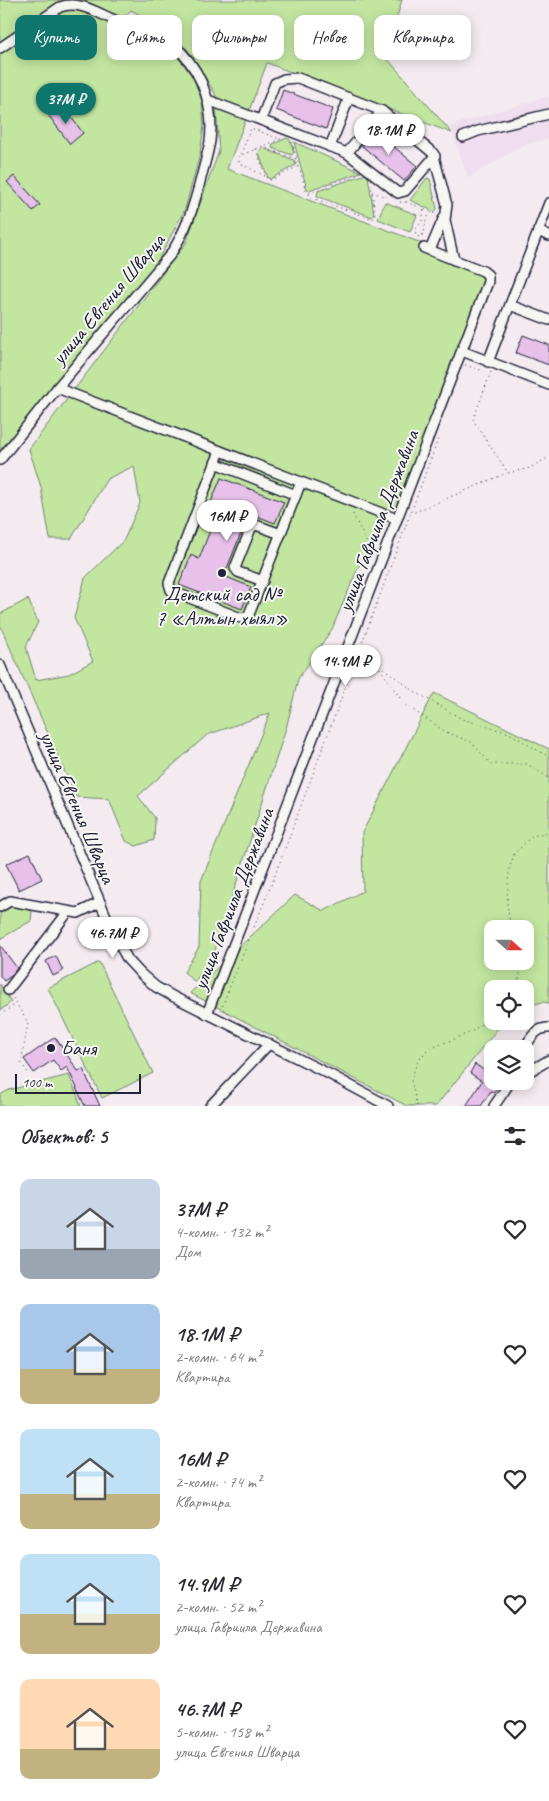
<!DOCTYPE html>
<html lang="ru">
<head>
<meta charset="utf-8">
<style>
  :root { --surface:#fff; --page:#f7f7f7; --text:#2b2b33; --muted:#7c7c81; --accent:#0f766e }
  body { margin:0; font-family:Caveat,sans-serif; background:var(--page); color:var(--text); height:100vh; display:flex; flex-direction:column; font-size:19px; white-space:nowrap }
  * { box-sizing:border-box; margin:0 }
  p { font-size:16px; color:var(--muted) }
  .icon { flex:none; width:28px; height:28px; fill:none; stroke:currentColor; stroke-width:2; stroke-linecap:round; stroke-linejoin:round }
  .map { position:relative; height:1106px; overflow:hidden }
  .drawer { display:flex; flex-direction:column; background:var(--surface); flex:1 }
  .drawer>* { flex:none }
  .hud { position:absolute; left:15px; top:15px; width:520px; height:45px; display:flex; gap:10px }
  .needle { width:32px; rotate:111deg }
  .tools { position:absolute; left:484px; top:920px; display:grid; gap:10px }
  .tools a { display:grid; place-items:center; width:50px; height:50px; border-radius:10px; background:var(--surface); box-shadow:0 2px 12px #0003; font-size:25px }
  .scale { position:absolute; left:15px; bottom:12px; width:126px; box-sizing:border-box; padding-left:5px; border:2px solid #22223b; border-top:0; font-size:14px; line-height:18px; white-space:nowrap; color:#22223b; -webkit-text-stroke:4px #f6f6f2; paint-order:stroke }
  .price { position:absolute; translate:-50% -42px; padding:0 11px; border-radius:18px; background:#fff; color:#222; font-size:16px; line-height:32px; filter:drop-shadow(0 1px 2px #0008) }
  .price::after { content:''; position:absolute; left:50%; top:30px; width:15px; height:11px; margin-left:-8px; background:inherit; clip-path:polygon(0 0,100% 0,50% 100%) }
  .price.on { background:var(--accent); color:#fff }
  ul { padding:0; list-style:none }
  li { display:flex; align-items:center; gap:15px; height:125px; padding:0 20px }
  li span { display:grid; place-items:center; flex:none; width:140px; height:100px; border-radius:10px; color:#555 }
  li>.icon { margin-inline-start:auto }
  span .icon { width:60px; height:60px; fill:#fffc; stroke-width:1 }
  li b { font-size:21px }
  h2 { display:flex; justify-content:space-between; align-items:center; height:60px; padding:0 20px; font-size:21px }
  .chip { padding:0 18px; border-radius:10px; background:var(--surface); box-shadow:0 2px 12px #0003; font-size:18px; line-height:45px }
  .chip.on { background:var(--accent); color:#fff }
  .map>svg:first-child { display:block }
  .built { fill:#efdeee }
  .green { fill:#c2e6a0; stroke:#72846e; fill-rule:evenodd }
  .building { fill:#e7c1ea; stroke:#22223b }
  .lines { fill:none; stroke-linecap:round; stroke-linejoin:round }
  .minor-casing { stroke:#22223b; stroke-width:12 }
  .path { stroke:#22223b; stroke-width:1; stroke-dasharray:1 4; stroke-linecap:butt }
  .minor { stroke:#f6f6f2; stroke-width:9 }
  .poi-dot { fill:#22223b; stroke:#f6f6f2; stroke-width:2 }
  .labels { text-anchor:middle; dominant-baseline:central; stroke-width:4; stroke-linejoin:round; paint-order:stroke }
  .street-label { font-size:21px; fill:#22223b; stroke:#f6f6f2 }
  .poi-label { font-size:21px; fill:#22223b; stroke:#f6f6f2 }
</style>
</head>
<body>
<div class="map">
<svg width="549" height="1106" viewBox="0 0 549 1106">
  <rect width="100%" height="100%" fill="#f3ebf0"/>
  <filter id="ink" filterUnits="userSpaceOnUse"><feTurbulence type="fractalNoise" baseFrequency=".02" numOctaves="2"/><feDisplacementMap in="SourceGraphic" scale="10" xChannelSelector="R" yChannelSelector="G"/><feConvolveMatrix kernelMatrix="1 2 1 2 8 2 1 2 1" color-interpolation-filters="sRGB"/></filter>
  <g filter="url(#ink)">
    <!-- built -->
    <polygon class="built" points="549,96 549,139 522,145 468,178 450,126"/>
    <!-- green -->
    <g class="green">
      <polygon points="0,0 402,0 385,56 452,133 267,63 227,169 424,244 480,274 483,279 483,284 414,476 358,568 332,629 298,679 287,725 214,953 195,982 184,972 199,947 201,881 270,713 207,735 138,796 155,818 154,840 136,846 126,841 109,799 76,797 0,625 0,614 28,599 38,622 26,647 36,680 69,674 93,661 74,618 85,578 124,540 140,503 134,466 107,479 71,539 50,539 41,487 29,449 186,243 219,151 215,93 187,49 157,24 131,10 117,26 131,44 150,45 173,51 193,77 202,101 204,126 200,154 185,209 150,276 0,463"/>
      <polygon points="287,138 290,140 294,152 292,155 272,148 273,144"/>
      <polygon points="294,142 361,172 309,190 307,189"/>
      <polygon points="263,148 294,160 296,165 270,179 268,178 259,154 260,150"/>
      <polygon points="366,174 368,176 374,214 372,217 317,196 318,191"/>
      <polygon points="427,178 430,179 437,209 435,212 410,200"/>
      <polygon points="385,202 417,215 410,232 378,219"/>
      <path d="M434 693 549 749V1003L543 1002 525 1006V989H492V1021H504L436 1106H407L190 993 295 895 324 911 363 891 362 833ZM492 929H525V961H492Z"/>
      <polygon points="0,905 32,910 31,921 0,939"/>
      <polygon points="99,962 153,1073 102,1098 48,988"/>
      <polygon points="0,984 11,1002 1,1010 0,1009"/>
      <polygon points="69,1075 81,1106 0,1106 0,1095 9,1090"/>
    </g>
    <!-- building -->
    <g class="building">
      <polygon points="89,44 95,51 86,60 80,53"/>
      <polygon points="283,90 333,109 326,129 276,110"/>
      <polygon points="62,105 83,133 70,144 49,116"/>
      <polygon points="375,131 417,166 404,181 362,146"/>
      <polygon points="14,176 40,205 33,211 7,182"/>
      <polygon points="523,335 549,345 549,365 516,353"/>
      <polygon points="221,478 284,502 275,523 249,513 224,576 251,587 242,609 179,585 191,555 199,559 218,510 209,507"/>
      <polygon points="30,853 42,879 19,890 6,864"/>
      <polygon points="0,945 17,968 11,976 4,981 0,976"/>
      <polygon points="56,956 63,971 53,976 46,961"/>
      <polygon points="55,1037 78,1071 83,1069 100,1106 85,1106 76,1088 77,1088 67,1067 61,1071 53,1060 34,1073 24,1059"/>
      <polygon points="475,1064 492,1076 492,1081 501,1081 494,1093 491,1091 481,1106 466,1106 482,1081 470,1073"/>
    </g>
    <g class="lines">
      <!-- minor casing -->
      <g class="minor-casing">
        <g id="minor">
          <path d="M0 48 60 7C80 0 99 14 117 21 138 30 165 37 182 53 204 76 214 110 210 141 208 153 204 166 201 178 194 206 186 231 170 255L57 388 0 460"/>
          <polyline points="208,100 347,153 398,193 405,191 435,156"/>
          <polyline points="261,120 275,83 284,79 298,78 382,111 433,153 447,205 445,220 454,260"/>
          <polyline points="463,137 478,131 549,114"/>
          <polyline points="330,147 349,98"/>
          <polyline points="347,153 382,111"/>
          <polyline points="538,231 549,236"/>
          <polyline points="430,250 444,217"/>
          <polyline points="510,305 549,320"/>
          <polyline points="462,351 549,385"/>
          <polyline points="488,362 549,203"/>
          <polyline points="57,388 397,519"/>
          <polyline points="220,451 169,583 171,590 174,592 241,618 248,617 301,482"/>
          <polyline points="215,463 296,495"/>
          <polyline points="263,581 238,572 235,568 251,528 256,525 281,534"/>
          <polyline points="0,665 114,935 128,960 141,974 156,987 174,997 331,1075 388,1106"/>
          <polyline points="0,907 10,901 78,913 99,903"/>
          <polyline points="8,990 68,912"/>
          <polyline points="207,1014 488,282 488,275 483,271 424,248"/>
          <path d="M524 1049C530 1039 536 1027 549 1028"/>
          <polyline points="525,1074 549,1060"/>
          <polyline points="210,1106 269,1044"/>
          <polyline points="494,1106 511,1081"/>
        </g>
      </g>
      <!-- path -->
      <g class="path">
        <polyline points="292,142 306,191 312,198 373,219 375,215 371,184"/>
        <polyline points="262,147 296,159"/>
        <polyline points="256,149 267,179 271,180 299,166"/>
        <polyline points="241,154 251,128 279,139"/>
        <polyline points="265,176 239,163 239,156 283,138"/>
        <polyline points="372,192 389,198"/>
        <polyline points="309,193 359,174"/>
        <polyline points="400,202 404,203 407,200"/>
        <polyline points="406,202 435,213"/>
        <polyline points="424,210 422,221 415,230 416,235 419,237 424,234 426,219 432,212"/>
        <polyline points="465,365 480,370 481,368"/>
        <polyline points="491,372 473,420 508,473 530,468 549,457"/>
        <polyline points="353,514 373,556"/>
        <polyline points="410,514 507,473"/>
        <polyline points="356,659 371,659 414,691 462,719 509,733 544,754 549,756"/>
        <polyline points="377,664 404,704 446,732 471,742 491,764 527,764 549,778"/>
        <polyline points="511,929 507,904 509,870 514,854 532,836 549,832"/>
        <polyline points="516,989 522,967 520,961"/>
        <polyline points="13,998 28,1023 21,1063 30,1075"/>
        <polyline points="228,1013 222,1008 223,1004 274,878 439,437"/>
        <polyline points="0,1015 16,1004"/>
        <polyline points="417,1106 411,1080 417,1063 427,1050 471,1032 492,1016"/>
      </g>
      <!-- minor -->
      <use href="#minor" class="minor"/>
    </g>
  </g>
  <!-- markers -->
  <g class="poi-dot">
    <circle cx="222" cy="573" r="5"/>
    <circle cx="51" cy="1048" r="5"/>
  </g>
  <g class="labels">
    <!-- street labels -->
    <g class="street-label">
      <text transform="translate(108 299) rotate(-50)">улица Евгения Шварца</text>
      <text transform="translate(378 521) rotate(-69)">улица Гавриила Державина</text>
      <text transform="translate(78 807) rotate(67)">улица Евгения Шварца</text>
      <text transform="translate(233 899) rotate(-69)">улица Гавриила Державина</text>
    </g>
    <!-- poi labels -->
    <g class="poi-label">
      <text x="222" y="594">Детский сад №<tspan x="222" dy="24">7 «Алтын хыял»</tspan></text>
      <text x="61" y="1048" text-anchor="start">Баня</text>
    </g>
  </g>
</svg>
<div class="tools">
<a><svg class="needle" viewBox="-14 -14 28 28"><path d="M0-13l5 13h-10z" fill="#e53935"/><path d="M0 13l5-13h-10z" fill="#7c7c81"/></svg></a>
<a><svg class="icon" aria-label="locate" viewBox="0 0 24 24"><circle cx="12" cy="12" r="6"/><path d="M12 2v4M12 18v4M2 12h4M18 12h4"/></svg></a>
<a><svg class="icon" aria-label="layers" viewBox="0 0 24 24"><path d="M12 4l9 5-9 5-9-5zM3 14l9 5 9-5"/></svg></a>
</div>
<div class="scale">100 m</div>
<b class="price on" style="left:66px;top:125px">37M ₽</b>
<b class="price" style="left:389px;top:156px">18.1M ₽</b>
<b class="price" style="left:227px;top:542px">16M ₽</b>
<b class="price" style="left:346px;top:687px">14.9M ₽</b>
<b class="price" style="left:113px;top:959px">46.7M ₽</b>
<div class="hud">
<a class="chip on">Купить</a>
<a class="chip">Снять</a>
<a class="chip">Фильтры</a>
<a class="chip">Новое</a>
<a class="chip">Квартира</a>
</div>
</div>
<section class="drawer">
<h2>Объектов: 5<svg class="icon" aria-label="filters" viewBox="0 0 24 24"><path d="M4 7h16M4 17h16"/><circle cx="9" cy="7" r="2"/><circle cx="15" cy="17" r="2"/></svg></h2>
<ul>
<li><span style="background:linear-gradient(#c9d6e8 70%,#9aa5b1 0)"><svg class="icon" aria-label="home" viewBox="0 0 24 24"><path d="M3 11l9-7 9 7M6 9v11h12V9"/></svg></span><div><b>37M ₽</b><p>4-комн. · 132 m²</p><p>Дом</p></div><svg class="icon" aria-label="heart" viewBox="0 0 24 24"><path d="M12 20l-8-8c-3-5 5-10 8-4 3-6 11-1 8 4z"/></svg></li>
<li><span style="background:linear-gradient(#a9c7e8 65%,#c2b280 0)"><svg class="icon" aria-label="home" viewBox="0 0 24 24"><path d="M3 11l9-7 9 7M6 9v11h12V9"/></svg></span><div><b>18.1M ₽</b><p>2-комн. · 64 m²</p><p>Квартира</p></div><svg class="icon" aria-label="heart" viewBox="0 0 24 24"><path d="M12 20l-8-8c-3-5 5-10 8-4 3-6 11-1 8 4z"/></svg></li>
<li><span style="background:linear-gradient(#bfe0f5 65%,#c2b280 0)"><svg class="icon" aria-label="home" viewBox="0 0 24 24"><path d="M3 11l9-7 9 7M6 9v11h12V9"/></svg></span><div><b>16M ₽</b><p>2-комн. · 74 m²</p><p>Квартира</p></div><svg class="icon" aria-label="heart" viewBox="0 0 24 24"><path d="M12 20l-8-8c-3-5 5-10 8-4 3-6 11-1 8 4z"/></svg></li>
<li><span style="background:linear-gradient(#bfe0f5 60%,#c2b280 0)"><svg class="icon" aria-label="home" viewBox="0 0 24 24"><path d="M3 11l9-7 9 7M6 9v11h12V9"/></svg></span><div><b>14.9M ₽</b><p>2-комн. · 52 m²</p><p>улица Гавриила Державина</p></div><svg class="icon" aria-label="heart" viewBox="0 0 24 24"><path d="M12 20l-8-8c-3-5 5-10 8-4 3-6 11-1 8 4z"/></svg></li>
<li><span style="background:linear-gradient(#ffd9b3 70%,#c2b280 0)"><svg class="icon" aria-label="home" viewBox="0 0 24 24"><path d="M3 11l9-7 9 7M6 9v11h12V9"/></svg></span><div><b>46.7M ₽</b><p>5-комн. · 158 m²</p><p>улица Евгения Шварца</p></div><svg class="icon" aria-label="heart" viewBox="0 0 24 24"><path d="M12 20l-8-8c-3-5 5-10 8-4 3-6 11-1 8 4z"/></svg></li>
</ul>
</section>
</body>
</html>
